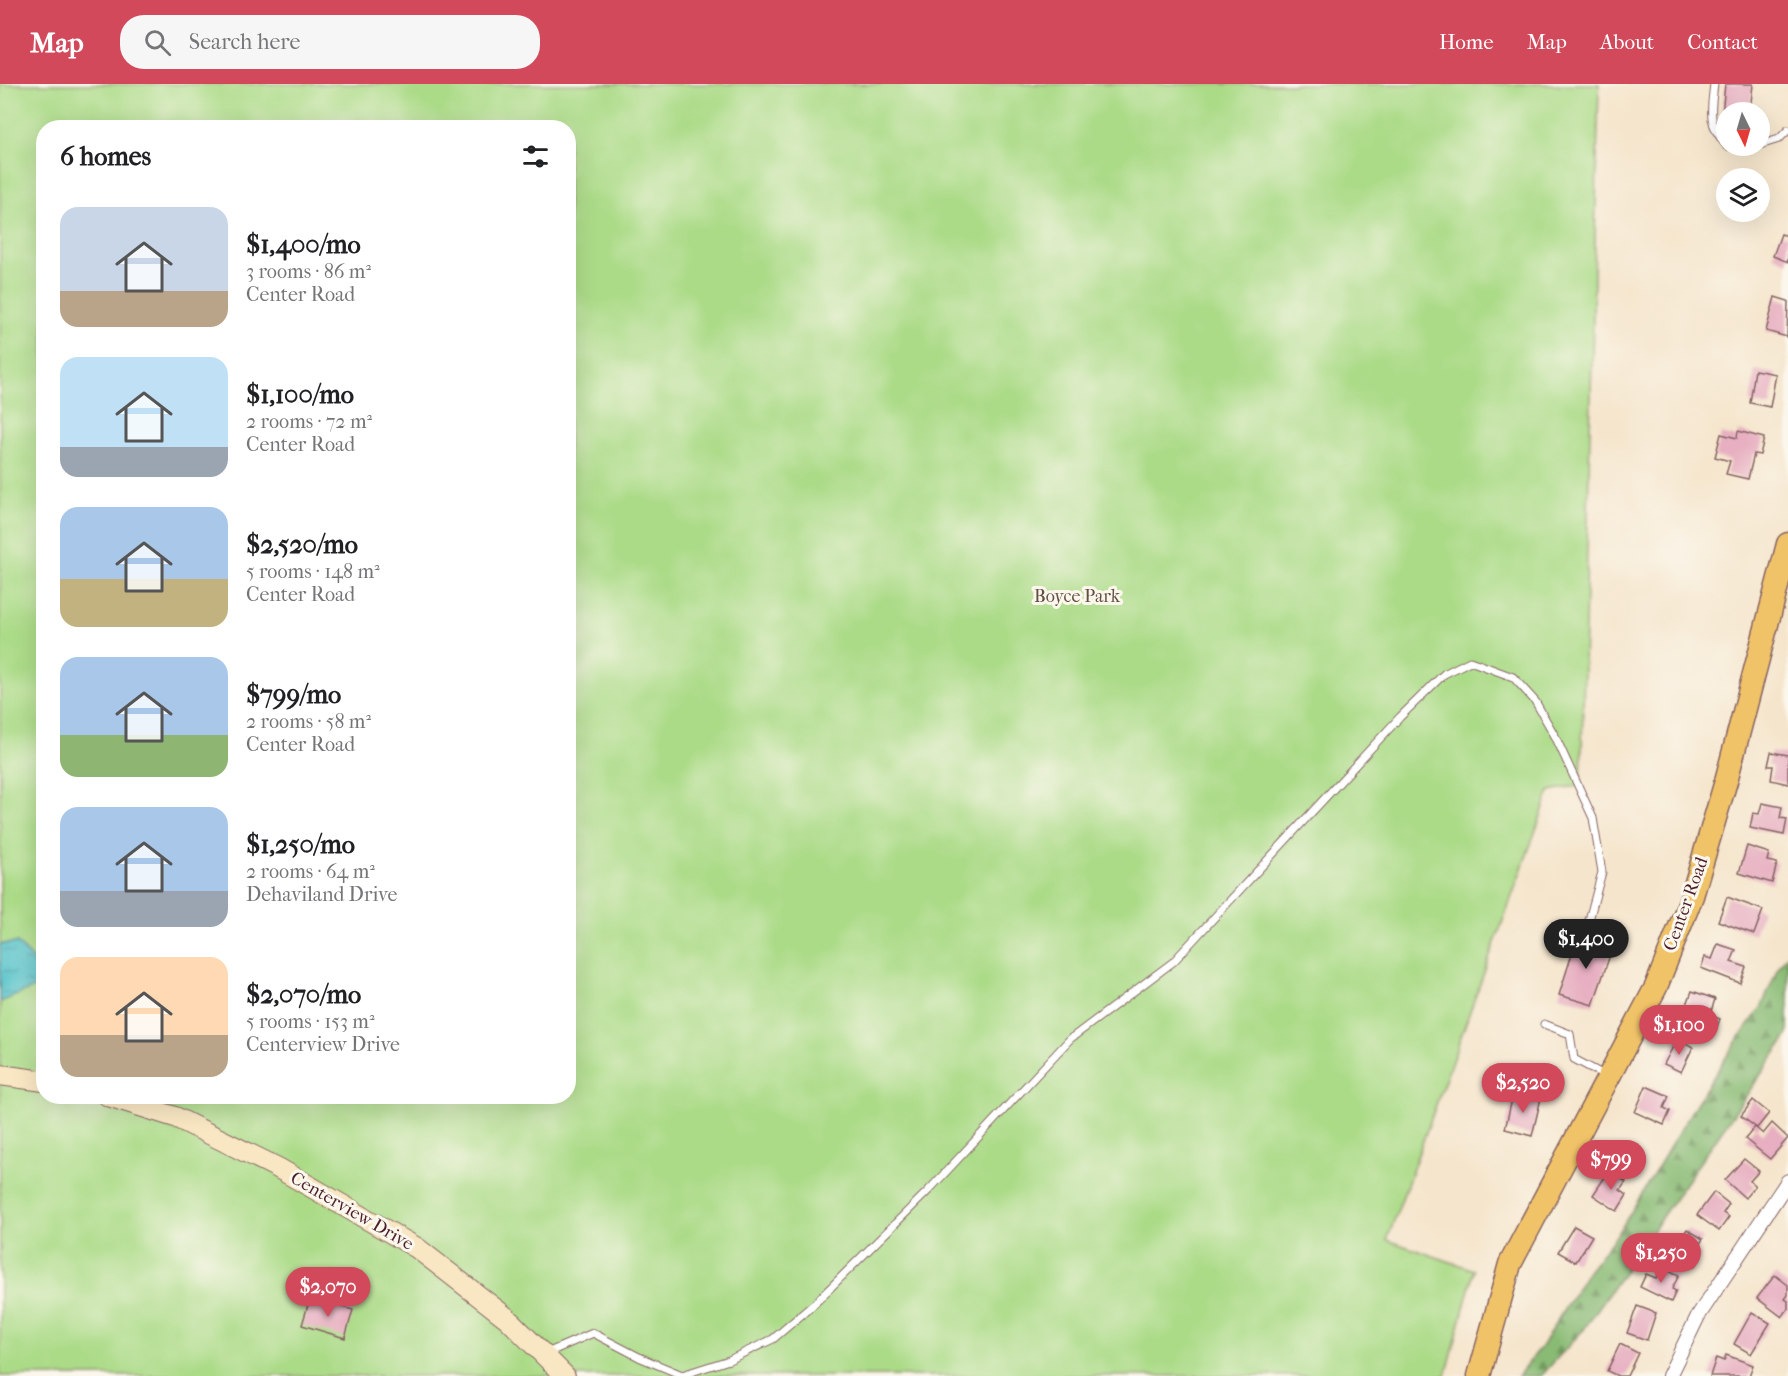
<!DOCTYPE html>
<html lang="en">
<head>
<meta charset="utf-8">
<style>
  :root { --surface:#fff; --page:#f6f6f6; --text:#202124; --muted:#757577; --accent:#d1495b }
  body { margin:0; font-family:"IM FELL French Canon",serif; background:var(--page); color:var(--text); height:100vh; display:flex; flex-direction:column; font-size:22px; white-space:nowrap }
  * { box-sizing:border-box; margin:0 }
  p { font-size:20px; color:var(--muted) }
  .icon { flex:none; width:33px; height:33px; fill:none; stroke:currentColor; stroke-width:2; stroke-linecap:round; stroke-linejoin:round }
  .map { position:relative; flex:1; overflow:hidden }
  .drawer { position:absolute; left:36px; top:36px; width:540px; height:984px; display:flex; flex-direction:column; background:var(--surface); border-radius:24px; box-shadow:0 6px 24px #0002 }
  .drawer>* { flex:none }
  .needle { width:39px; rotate:175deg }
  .tools { position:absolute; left:1716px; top:18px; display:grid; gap:12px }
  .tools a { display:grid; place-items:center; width:54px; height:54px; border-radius:50%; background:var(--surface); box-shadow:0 6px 24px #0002; font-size:30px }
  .price { position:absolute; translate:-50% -51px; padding:0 14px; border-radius:21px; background:var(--accent); color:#fff; font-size:20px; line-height:39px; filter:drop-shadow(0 2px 3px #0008) }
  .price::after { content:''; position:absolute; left:50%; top:36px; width:18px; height:14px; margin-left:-9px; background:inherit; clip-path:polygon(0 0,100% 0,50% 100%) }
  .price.active { background:#222; color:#fff }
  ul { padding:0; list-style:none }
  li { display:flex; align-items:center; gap:18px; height:150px; padding:0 24px }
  li span { display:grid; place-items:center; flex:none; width:168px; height:120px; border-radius:18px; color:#555 }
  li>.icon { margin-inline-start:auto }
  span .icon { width:72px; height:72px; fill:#fffc; stroke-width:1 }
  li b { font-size:26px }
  h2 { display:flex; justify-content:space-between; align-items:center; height:72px; padding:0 24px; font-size:26px }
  header { display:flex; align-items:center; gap:36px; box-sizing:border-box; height:84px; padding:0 30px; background:var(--accent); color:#fff }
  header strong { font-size:28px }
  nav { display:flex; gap:33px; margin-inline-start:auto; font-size:21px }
  .search { width:420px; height:54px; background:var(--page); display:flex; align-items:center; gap:15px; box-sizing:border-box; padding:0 21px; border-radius:24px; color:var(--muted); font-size:22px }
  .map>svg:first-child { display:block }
  .forest { fill:url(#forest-firs); stroke:#6a6d50; stroke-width:1.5 }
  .park { fill:#acdb88; stroke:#7b7d5a; stroke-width:1.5; fill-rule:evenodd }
  .water { fill:url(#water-ripples); stroke:#50717a; stroke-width:1.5 }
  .building { fill:#e7afc1 }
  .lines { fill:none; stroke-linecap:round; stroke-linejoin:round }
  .lane-casing { stroke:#866463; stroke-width:9 }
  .street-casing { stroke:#866463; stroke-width:16 }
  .secondary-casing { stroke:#866463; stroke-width:22 }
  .primary-casing { stroke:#866463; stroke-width:25 }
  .lane { stroke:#fff; stroke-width:7 }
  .street { stroke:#fff; stroke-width:14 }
  .secondary { stroke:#f9e7c3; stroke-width:20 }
  .primary { stroke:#f1c369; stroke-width:22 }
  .labels { text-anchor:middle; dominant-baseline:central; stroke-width:6; stroke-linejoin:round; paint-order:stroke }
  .park-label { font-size:18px; fill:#624e42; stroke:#fbf7ec }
  .street-label { font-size:18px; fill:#4a1f2b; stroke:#fbf7ec }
</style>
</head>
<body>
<header>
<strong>Map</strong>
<div class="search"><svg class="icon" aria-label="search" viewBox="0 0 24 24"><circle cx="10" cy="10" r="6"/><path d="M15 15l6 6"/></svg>Search here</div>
<nav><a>Home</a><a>Map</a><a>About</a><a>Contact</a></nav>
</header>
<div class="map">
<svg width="1788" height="1292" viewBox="0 0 1788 1292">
  <defs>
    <pattern id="forest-firs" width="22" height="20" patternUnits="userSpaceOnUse" patternTransform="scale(1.5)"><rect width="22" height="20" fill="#89bb74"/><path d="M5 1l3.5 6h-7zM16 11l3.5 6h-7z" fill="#72975f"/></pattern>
    <pattern id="water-ripples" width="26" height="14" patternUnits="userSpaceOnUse" patternTransform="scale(1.5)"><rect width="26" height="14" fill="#55c3ca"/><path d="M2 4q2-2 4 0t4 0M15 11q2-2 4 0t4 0" fill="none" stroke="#489ea4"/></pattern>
  </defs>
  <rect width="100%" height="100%" fill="#fbf7ec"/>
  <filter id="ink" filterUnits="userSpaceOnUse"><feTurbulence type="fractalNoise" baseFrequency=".0167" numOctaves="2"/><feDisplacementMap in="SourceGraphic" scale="12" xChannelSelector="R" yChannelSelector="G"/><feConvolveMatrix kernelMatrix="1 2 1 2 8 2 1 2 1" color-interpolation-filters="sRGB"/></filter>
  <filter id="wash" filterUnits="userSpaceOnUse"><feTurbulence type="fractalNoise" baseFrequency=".008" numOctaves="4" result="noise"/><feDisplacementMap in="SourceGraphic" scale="24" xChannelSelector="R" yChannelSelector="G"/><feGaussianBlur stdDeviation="1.35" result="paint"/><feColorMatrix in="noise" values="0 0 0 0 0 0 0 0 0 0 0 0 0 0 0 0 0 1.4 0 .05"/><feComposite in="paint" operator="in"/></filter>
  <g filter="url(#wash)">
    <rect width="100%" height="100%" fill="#f5e5cc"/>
    <!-- forest -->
    <polygon class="forest" points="1788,870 1788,950 1784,957 1584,1245 1541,1292 1518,1292 1541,1263 1586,1190 1619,1148 1697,1018 1734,961 1761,924 1779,882"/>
    <!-- park -->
    <path class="park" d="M0 0H1599L1581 701 1550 707 1387 1156 1474 1186 1446 1292H0ZM44 44H568V1012H44Z"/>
    <!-- water -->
    <path class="water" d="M17 859C29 872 45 882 42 901L0 918V860Z"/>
    <g id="blocks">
      <!-- building -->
      <g class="building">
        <polygon points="1725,0 1753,0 1750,28 1726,28 1726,41 1721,41"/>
        <polygon points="1781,150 1788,152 1788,178 1773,172"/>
        <polygon points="1775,213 1788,217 1787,253 1766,247"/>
        <polygon points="1755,286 1776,290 1770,323 1750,319"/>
        <polygon points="1738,347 1764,354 1760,371 1754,370 1748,395 1726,390 1730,377 1715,373 1721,350 1737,354"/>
        <polygon points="1771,668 1788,671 1788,700 1771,696 1773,682 1768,682"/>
        <polygon points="1762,719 1782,723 1780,734 1787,735 1784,751 1750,744 1753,729 1759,730"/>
        <polygon points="1747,762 1769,769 1767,777 1777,779 1772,799 1739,789"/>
        <polygon points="1727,813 1763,826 1754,850 1718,837"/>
        <polygon points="1578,851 1613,862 1593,921 1559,911"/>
        <polygon points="1718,860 1736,866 1731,878 1746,883 1740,899 1701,884 1705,873 1712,875"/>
        <polygon points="1692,907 1715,915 1710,931 1720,935 1716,946 1682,934"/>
        <polygon points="1677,955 1693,963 1681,988 1664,980"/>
        <polygon points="1646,1002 1669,1012 1664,1024 1670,1027 1664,1041 1635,1028"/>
        <polygon points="1514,1007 1541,1014 1532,1052 1505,1045"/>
        <polygon points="1753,1016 1769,1029 1757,1044 1741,1032"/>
        <polygon points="1772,1039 1788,1054 1770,1075 1745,1055 1755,1043 1763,1050"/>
        <polygon points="1744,1075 1759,1087 1750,1097 1755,1102 1745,1114 1725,1096"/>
        <polygon points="1609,1087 1626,1098 1620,1106 1627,1111 1617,1127 1593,1111"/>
        <polygon points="1714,1108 1729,1120 1723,1129 1729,1133 1719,1147 1697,1131"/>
        <polygon points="1574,1142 1592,1152 1576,1178 1558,1168"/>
        <polygon points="1687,1145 1703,1155 1695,1167 1701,1172 1694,1183 1671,1169"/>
        <polygon points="1661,1183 1679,1191 1672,1205 1676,1207 1671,1218 1640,1203 1646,1190 1656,1194"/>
        <polygon points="1775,1191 1788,1201 1788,1211 1785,1215 1788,1217 1788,1225 1782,1233 1757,1214"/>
        <polygon points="310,1214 353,1226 345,1254 302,1241"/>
        <polygon points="1637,1222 1656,1229 1647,1256 1627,1249"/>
        <polygon points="1752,1228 1770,1239 1751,1270 1734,1260"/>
        <polygon points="1620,1260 1638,1269 1627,1292 1618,1292 1607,1287"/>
        <polygon points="1726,1271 1753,1281 1749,1292 1710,1292 1716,1274 1724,1277"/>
      </g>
    </g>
  </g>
  <g filter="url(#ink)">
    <use href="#blocks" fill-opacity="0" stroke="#866463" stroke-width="1.5"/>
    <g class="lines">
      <!-- lane casing -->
      <g class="lane-casing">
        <g id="lane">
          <path d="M1714 0C1711 27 1707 39 1726 61"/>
          <polyline points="1760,61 1779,55 1788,46"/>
          <polyline points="1727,62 1752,63 1757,62"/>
          <polyline points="1544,940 1570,950 1574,975 1604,991"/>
          <polyline points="547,1269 593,1249 639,1273 682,1291 729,1276 773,1255 814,1220 929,1106 1070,955 1173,878 1400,633 1444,590 1470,577 1513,593 1535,617 1555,652 1593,734 1602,788 1589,836"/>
        </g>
      </g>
      <!-- street casing -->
      <g class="street-casing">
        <polyline id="street" points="1669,1292 1698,1232 1788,1097"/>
      </g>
      <!-- secondary casing -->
      <g class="secondary-casing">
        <g id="secondary">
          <polyline points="0,991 44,997"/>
          <polyline points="108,1012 175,1033 278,1084 417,1164 507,1234 565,1292"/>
        </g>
      </g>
      <!-- primary casing -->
      <g class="primary-casing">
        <polyline id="primary" points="1479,1292 1510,1180 1656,903 1692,812 1726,697 1788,460"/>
      </g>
      <!-- lane -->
      <use href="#lane" class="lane"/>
      <!-- street -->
      <use href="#street" class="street"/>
      <!-- secondary -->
      <use href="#secondary" class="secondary"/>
      <!-- primary -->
      <use href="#primary" class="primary"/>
    </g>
  </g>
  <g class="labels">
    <!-- park labels -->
    <g class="park-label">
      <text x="1077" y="512">Boyce Park</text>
    </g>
    <!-- street labels -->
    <g class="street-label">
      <text transform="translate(1686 820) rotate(-70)">Center Road</text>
      <text transform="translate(352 1127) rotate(30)">Centerview Drive</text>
    </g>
  </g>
</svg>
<div class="tools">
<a><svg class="needle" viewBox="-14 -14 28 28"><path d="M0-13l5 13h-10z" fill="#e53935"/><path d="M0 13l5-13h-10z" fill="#757577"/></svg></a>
<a><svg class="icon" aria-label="layers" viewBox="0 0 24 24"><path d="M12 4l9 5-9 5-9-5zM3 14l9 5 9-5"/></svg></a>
</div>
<b class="price active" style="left:1586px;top:886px">$1,400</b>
<b class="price" style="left:1679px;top:972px">$1,100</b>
<b class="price" style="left:1523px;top:1030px">$2,520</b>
<b class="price" style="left:1611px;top:1107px">$799</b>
<b class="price" style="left:1661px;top:1200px">$1,250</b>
<b class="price" style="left:328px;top:1234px">$2,070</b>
<section class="drawer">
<h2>6 homes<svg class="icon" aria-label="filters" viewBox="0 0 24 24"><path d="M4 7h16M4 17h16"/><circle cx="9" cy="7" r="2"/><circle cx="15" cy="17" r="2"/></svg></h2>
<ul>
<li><span style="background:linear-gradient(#c9d6e8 70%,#b9a48a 0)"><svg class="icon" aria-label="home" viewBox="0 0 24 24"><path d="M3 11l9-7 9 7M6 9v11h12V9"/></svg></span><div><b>$1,400/mo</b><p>3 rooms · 86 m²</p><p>Center Road</p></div></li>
<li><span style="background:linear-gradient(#bfe0f5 75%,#9aa5b1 0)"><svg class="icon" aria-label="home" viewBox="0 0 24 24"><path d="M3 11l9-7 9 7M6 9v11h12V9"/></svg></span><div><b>$1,100/mo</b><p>2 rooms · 72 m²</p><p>Center Road</p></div></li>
<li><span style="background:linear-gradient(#a9c7e8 60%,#c2b280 0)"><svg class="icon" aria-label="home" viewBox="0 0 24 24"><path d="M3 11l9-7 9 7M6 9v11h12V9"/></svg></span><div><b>$2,520/mo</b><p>5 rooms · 148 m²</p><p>Center Road</p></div></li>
<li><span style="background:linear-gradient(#a9c7e8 65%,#8fb573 0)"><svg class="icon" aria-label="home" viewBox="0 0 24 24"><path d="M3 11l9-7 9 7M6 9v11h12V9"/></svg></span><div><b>$799/mo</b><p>2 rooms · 58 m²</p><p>Center Road</p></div></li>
<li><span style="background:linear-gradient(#a9c7e8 70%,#9aa5b1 0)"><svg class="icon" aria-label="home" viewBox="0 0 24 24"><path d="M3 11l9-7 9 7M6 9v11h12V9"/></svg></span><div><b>$1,250/mo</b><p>2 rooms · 64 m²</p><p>Dehaviland Drive</p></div></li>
<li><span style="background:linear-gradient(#ffd9b3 65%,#b9a48a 0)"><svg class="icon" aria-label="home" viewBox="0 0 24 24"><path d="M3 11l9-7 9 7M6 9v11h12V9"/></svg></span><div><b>$2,070/mo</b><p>5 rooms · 153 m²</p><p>Centerview Drive</p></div></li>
</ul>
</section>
</div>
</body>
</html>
